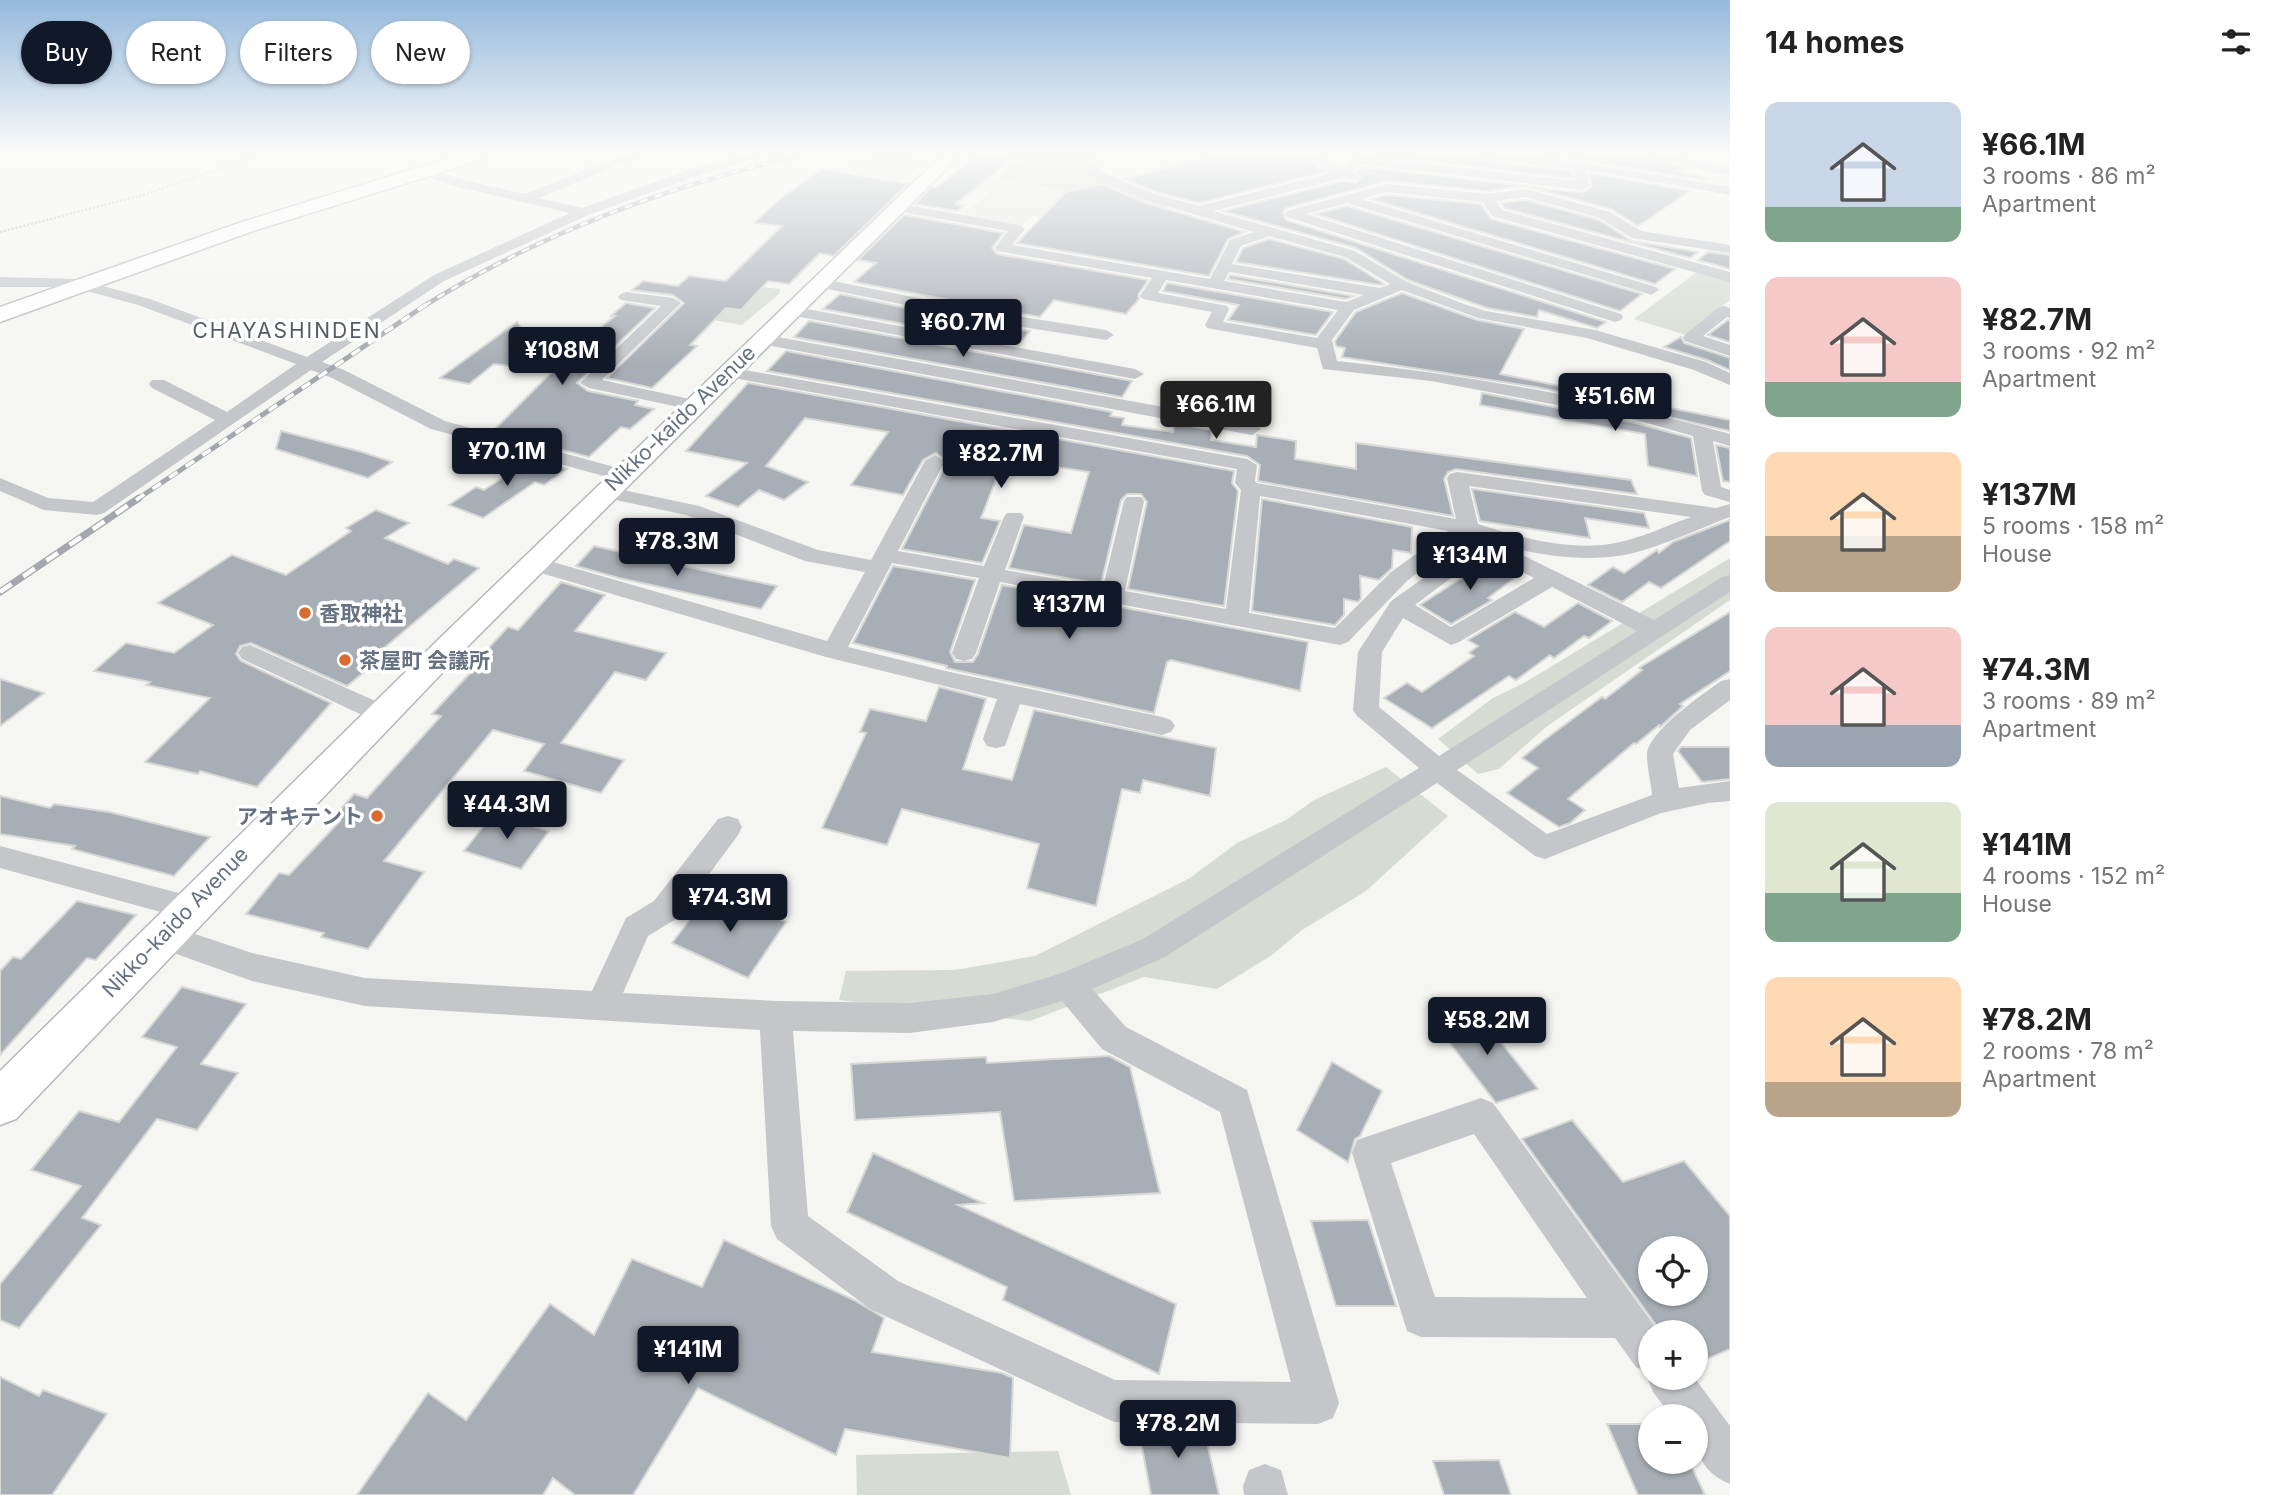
<!DOCTYPE html>
<html lang="en">
<head>
<meta charset="utf-8">
<style>
  :root { --surface:#fff; --page:#f2f2f2; --text:#222; --muted:#767676; --accent:#111827 }
  body { margin:0; font-family:Inter,"Noto Sans JP",sans-serif; background:var(--page); color:var(--text); height:100vh; display:flex; flex-direction:column; font-size:26px; white-space:nowrap }
  * { box-sizing:border-box; margin:0 }
  p { font-size:23px; color:var(--muted) }
  .icon { flex:none; width:38px; height:38px; fill:none; stroke:currentColor; stroke-width:2; stroke-linecap:round; stroke-linejoin:round }
  .map { position:relative; flex:1; overflow:hidden }
  .panel { display:flex; flex-direction:column; background:var(--surface); width:560px }
  .panel>* { flex:none }
  .top-card { position:absolute; left:21px; top:21px; width:665px; height:63px; display:flex; gap:14px }
  .fabs { position:absolute; left:1638px; top:1236px; display:grid; gap:14px }
  .fabs a { display:grid; place-items:center; width:70px; height:70px; border-radius:50%; background:var(--surface); box-shadow:0 2px 5px #0004; font-size:35px }
  .price { position:absolute; translate:-50% -60px; padding:0 16px; border-radius:7px; background:var(--accent); color:#fff; font-size:23px; line-height:46px; filter:drop-shadow(0 2px 4px #0008) }
  .price::after { content:''; position:absolute; left:50%; top:42px; width:21px; height:16px; margin-left:-10px; background:inherit; clip-path:polygon(0 0,100% 0,50% 100%) }
  .price.selected { background:#222; color:#fff }
  ul { padding:0; list-style:none }
  li { display:flex; align-items:center; gap:21px; height:175px; padding:0 35px }
  li span { display:grid; place-items:center; flex:none; width:196px; height:140px; border-radius:14px; color:#555 }
  li>.icon { margin-inline-start:auto }
  span .icon { width:84px; height:84px; fill:#fffc; stroke-width:1 }
  li b { font-size:30px }
  h2 { display:flex; justify-content:space-between; align-items:center; height:84px; padding:0 35px; font-size:30px }
  .pill { padding:0 24px; border-radius:32px; background:var(--surface); box-shadow:0 2px 5px #0004; font-size:24px; line-height:63px }
  .pill.selected { background:var(--accent); color:#fff }
  main { display:flex; flex:1; min-height:0 }
  .map>svg:first-child { display:block }
  .built { fill:#e6e7e6 }
  .green { fill:#d6dcd3 }
  .building { fill:#a8aeb5; stroke:#d7d7d5; stroke-width:2; fill-rule:evenodd }
  .lines { fill:none; stroke-linecap:round; stroke-linejoin:round }
  .major-casing { stroke:#b4b8bc; stroke-width:3 }
  .highway-casing { stroke:#b6b8bc; stroke-width:3 }
  .path { stroke:#bbbdbf; stroke-width:2.5; stroke-dasharray:2 2; stroke-linecap:butt }
  .minor { fill:#c4c6ca; fill-rule:evenodd }
  .major { fill:#fff; fill-rule:evenodd }
  .highway { fill:#fff; fill-rule:evenodd }
  .rail-far2-casing { stroke:#a4a8ae; stroke-width:4.5 }
  .rail-far1-casing { stroke:#a4a8ae; stroke-width:5 }
  .rail-casing { stroke:#a4a8ae; stroke-width:7 }
  .rail-far2 { stroke:#fff; stroke-width:2.5; stroke-dasharray:8; stroke-linecap:butt }
  .rail-far1 { stroke:#fff; stroke-width:3.5; stroke-dasharray:10; stroke-linecap:butt }
  .rail { stroke:#fff; stroke-width:4.5; stroke-dasharray:14; stroke-linecap:butt }
  .poi-dot { fill:#da6a2e; stroke:#fff; stroke-width:2.5 }
  .labels { text-anchor:middle; dominant-baseline:central; stroke-width:7; stroke-linejoin:round; paint-order:stroke }
  .far-quarter-label { font-size:21px; letter-spacing:2px; fill:#535c67; stroke:#fff }
  .street-label { font-size:21px; fill:#667282; stroke:#fff }
  .poi-label { font-size:21px; font-weight:bold; fill:#667282; stroke:#fff; text-anchor:start }
</style>
</head>
<body>
<main>
<div class="map">
<svg width="1730" height="1495" viewBox="0 0 1730 1495">
  <rect width="100%" height="100%" fill="#f5f5f2"/>
  <!-- built -->
  <g class="built">
    <polygon points="872,155 900,155 917,158 914,171 899,181 846,172"/>
    <polygon points="958,172 1132,201 1105,230 1032,216 1018,229 959,218 990,192 942,183"/>
  </g>
  <!-- green -->
  <g class="green">
    <path d="M1018 155C1040 155 1058 161 1080 158L1090 175 1170 204 1151 224 1131 201 997 178Z"/>
    <polygon points="1697,272 1730,281 1730,300 1686,335 1634,319"/>
    <polygon points="742,285 780,289 779,294 742,325 677,314"/>
    <polygon points="1730,558 1730,600 1546,727 1499,769 1478,774 1438,739 1493,698 1524,683"/>
    <polygon points="1386,767 1448,816 1366,891 1302,930 1272,955 1217,989 1144,977 1030,1021 839,1000 846,971 955,970 1035,956 1190,878 1237,843 1286,820 1314,800"/>
    <polygon points="1058,1451 1071,1495 857,1495 856,1455"/>
  </g>
  <!-- building -->
  <g class="building">
    <polygon points="978,155 1017,155 955,204 964,206 957,211 915,204 931,187 936,188"/>
    <polygon points="1219,155 1305,155 1325,172 1199,203 1156,192 1124,179"/>
    <polygon points="1380,155 1480,155 1489,162 1571,171 1573,178"/>
    <polygon points="1585,155 1638,155 1684,168 1676,171 1709,178 1705,180 1586,161"/>
    <polygon points="1363,167 1583,193 1592,186 1589,173 1690,191 1638,226 1611,209 1526,186 1487,191 1386,181 1286,208 1283,213 1286,220 1606,322 1597,328 1539,310 1537,317 1487,308 1408,280 1356,248 1223,211 1343,181 1356,183 1361,177 1356,172"/>
    <polygon points="822,169 908,184 834,256 820,253 789,284 768,281 741,310 726,308 690,345 697,346 652,388 607,378 684,303 673,295 632,290 643,281 678,286 689,276 726,281 782,226 754,223 781,198"/>
    <polygon points="1102,184 1145,203 1245,232 1228,239 1209,276 1017,243 1066,192"/>
    <polygon points="1387,195 1481,204 1491,219 1675,269 1655,284 1371,199"/>
    <polygon points="1526,200 1599,220 1632,241 1698,252 1690,258 1504,208 1501,203"/>
    <polygon points="1347,206 1642,294 1620,311 1315,214"/>
    <polygon points="904,215 1003,233 992,248 997,254 1148,280 1138,295 1139,299 1126,314 1054,300 1040,317 854,282 876,263 858,260"/>
    <polygon points="1269,239 1344,259 1384,284 1380,285 1236,262 1243,248"/>
    <polygon points="1708,252 1730,255 1730,269 1698,260"/>
    <polygon points="1230,275 1354,296 1346,299 1228,279"/>
    <polygon points="1167,283 1333,312 1316,335 1228,320 1239,305 1163,291"/>
    <polygon points="1402,293 1477,320 1524,329 1500,374 1730,420 1730,431 1536,387 1342,357 1345,348 1336,346 1335,341 1356,312"/>
    <polygon points="840,294 982,324 1030,331 1018,345 823,309"/>
    <polygon points="626,303 655,308 577,383 588,391 638,401 635,405 654,409 630,429 621,427 589,457 540,444 543,442 493,431 553,371 494,364 469,384 440,378 517,322 529,337 517,346 560,354 559,361 615,316 611,316"/>
    <polygon points="1728,320 1730,320 1730,342 1708,335"/>
    <polygon points="809,321 1132,381 1122,397 794,337"/>
    <polygon points="1681,337 1684,343 1730,358 1730,370 1707,360 1664,347"/>
    <polygon points="786,351 1112,412 1110,416 1124,418 1122,425 1173,432 1175,423 1212,430 1211,440 1256,447 1257,435 1296,441 1295,459 1339,466 1356,469 1356,443 1631,480 1637,494 1456,469 1448,472 1444,479 1453,516 1258,481 1260,465 1247,456 767,371"/>
    <polygon points="748,383 1234,471 1232,483 1238,491 1224,606 1128,589 1147,502 1141,494 1127,494 1121,500 1101,584 1009,568 1024,525 1071,533 1089,472 1013,460 997,477 981,518 1000,521 982,563 902,549 947,462 936,453 923,460 903,495 851,485 888,432 805,418 766,466 808,482 784,500 759,490 738,507 706,496 747,463 686,451"/>
    <polygon points="1482,393 1635,423 1691,438 1697,476 1648,466 1645,434 1480,405"/>
    <polygon points="281,431 362,452 392,462 368,478 276,449"/>
    <polygon points="1716,445 1730,448 1730,482 1723,481"/>
    <polygon points="531,459 567,469 544,485 535,482 483,518 449,505 476,487 484,490"/>
    <polygon points="1472,489 1644,513 1649,528 1585,518 1590,538 1480,521"/>
    <polygon points="1262,499 1412,527 1411,553 1393,550 1392,568 1379,580 1360,576 1361,598 1358,602 1344,599 1344,615 1335,625 1252,611"/>
    <polygon points="376,510 409,523 385,538 448,564 454,559 479,568 378,653 384,656 347,686 251,643 240,646 236,654 241,661 331,703 257,787 200,771 198,774 145,762 210,698 146,685 150,682 94,671 126,643 174,653 213,625 158,603 232,555 286,575 351,531 346,528"/>
    <polygon points="1730,520 1730,541 1661,588 1649,582 1622,602 1588,585 1613,567 1624,573 1657,550 1659,553 1673,542"/>
    <polygon points="594,546 728,576 777,586 761,609 619,578 576,566"/>
    <polygon points="1491,559 1520,574 1488,598 1492,600 1451,624 1420,605"/>
    <polygon points="893,566 975,580 950,652 955,662 973,662 978,654 1002,585 1308,642 1300,691 1171,660 1167,662 1154,713 946,668 947,666 853,643"/>
    <polygon points="561,582 605,595 575,631 666,653 646,680 615,672 561,743 624,760 601,793 524,771 544,744 493,730 384,861 424,872 368,949 321,937 324,933 246,914 279,873 289,875 340,821 332,819 354,794 367,798 441,716 432,714 488,654 484,653 508,627 518,630"/>
    <polygon points="1578,603 1612,621 1589,638 1584,636 1554,658 1550,655 1516,680 1509,676 1432,728 1384,698 1407,683 1422,692 1474,656 1469,653 1478,646 1468,640 1515,612 1544,627"/>
    <polygon points="1730,612 1730,671 1680,704 1683,706 1660,727 1659,725 1636,744 1634,743 1568,799 1585,810 1570,823 1559,827 1507,793 1538,768 1522,758 1543,741 1602,697 1605,699 1642,670 1639,668"/>
    <polygon points="0,679 44,693 0,726"/>
    <polygon points="939,687 986,699 963,769 1012,780 1034,710 1216,748 1210,796 1143,780 1140,793 1122,789 1096,906 1027,888 1039,844 902,809 887,845 822,828 866,733 860,732 870,709 926,721"/>
    <polygon points="1681,747 1730,747 1730,779 1702,782 1678,751"/>
    <polygon points="0,796 50,808 54,804 109,812 210,837 174,876 72,849 75,846 0,834"/>
    <polygon points="493,814 549,831 521,869 464,851"/>
    <polygon points="712,890 786,922 748,978 672,943"/>
    <polygon points="77,901 136,915 96,960 87,958 0,1055 0,971 13,957 21,959"/>
    <polygon points="182,987 246,1004 201,1064 238,1073 197,1130 157,1119 82,1218 101,1225 19,1328 0,1320 0,1284 81,1186 31,1170 79,1111 119,1122 177,1047 142,1037"/>
    <polygon points="1477,1012 1538,1089 1496,1103 1436,1025"/>
    <polygon points="1109,1056 1130,1067 1160,1193 1014,1201 1000,1112 855,1120 851,1064 986,1057 987,1063"/>
    <polygon points="1332,1062 1382,1091 1360,1136 1355,1139 1348,1162 1297,1130"/>
    <path d="M1572 1120 1623 1182 1684 1161 1730 1216V1349L1696 1364V1332H1661L1522 1139ZM1650 1248H1696V1293H1650Z"/>
    <polygon points="873,1153 983,1203 958,1205 1176,1304 1159,1374 1003,1300 1007,1287 847,1212"/>
    <polygon points="1368,1220 1396,1306 1336,1306 1311,1221"/>
    <polygon points="724,1240 854,1300 884,1318 872,1352 1002,1373 1013,1378 1010,1458 845,1429 836,1455 698,1388 633,1495 575,1495 553,1478 543,1495 357,1495 428,1393 466,1420 550,1304 594,1335 632,1259 702,1287"/>
    <polygon points="0,1377 39,1396 43,1390 107,1414 52,1495 0,1495"/>
    <polygon points="1607,1424 1650,1424 1650,1461 1689,1461 1705,1495 1638,1495"/>
    <polygon points="1203,1425 1219,1495 1151,1495 1138,1426"/>
    <polygon points="1499,1460 1511,1495 1444,1495 1433,1461"/>
  </g>
  <g class="lines">
    <!-- major casing -->
    <g class="major-casing">
      <polygon id="major" points="942,155 960,155 464,650 16,1119 0,1125 0,1071 442,636"/>
    </g>
    <!-- highway casing -->
    <g class="highway-casing">
      <polygon id="highway" points="458,155 487,155 484,159 253,231 0,322 0,307 239,223"/>
    </g>
    <!-- path -->
    <polyline class="path" points="0,232 143,195 259,155"/>
    <!-- minor -->
    <g class="minor">
      <polygon points="624,155 642,155 539,198 582,208 692,169 745,155 767,155 700,175 588,215 444,281 322,362 344,370 445,421 629,471 632,475 629,479 615,479 431,429 332,378 311,370 104,513 97,515 44,510 0,491 0,478 48,498 93,502 215,420 152,388 149,384 152,380 164,380 227,412 296,364 138,305 72,287 0,287 0,277 78,279 150,299 307,357 434,275 570,213 454,186 420,174 420,168 424,167 463,180 525,194"/>
      <path d="M1080 155H1092L1099 171 1155 194 1199 206 1331 173 1307 155H1321L1342 168 1358 155H1372L1370 157 1576 181 1573 169 1489 159 1483 155H1523L1571 161 1570 155H1582L1584 163 1730 187V195L1586 170 1589 186 1583 190 1362 164 1352 172 1358 177 1356 180 1343 178 1213 211 1355 251 1407 282 1464 304 1486 311 1595 330 1706 362 1730 373V385L1694 370 1587 338 1478 318 1402 290 1354 310 1332 340 1337 361C1470 375 1601 399 1730 434V446L1713 441 1721 487 1730 490V502L1705 495 1702 491 1693 436 1636 420 1431 381 1323 369 1317 348 1207 328 1205 325 1212 312 1143 299 1140 296 1152 278 997 251 995 248 1008 231 896 211 889 207 896 203 1018 225 1025 229 1012 245 1210 279 1230 240 1254 232 1146 200 1090 176ZM1269 236 1345 257 1390 284 1380 288 1232 264 1241 246ZM1229 272 1364 295 1346 302 1224 281ZM1166 280 1338 310 1317 338 1223 322 1229 309 1227 306 1158 293Z"/>
      <polygon points="1640,155 1666,155 1730,168 1730,176"/>
      <polygon points="1387,184 1487,194 1526,189 1610,212 1641,231 1730,245 1730,253 1632,238 1600,218 1526,197 1496,201 1502,210 1730,272 1730,282 1492,216 1483,202 1387,192 1361,199 1656,287 1659,290 1651,295 1646,293 1347,203 1306,214 1621,314 1623,317 1621,320 1615,322 1287,217 1285,214 1287,211"/>
      <polygon points="818,278 983,311 1106,330 1114,335 1106,340 983,321 813,286 810,283 813,280"/>
      <polygon points="626,292 673,298 681,303 602,380 699,401 702,405 699,409 693,410 589,388 580,383 661,306 621,300 618,297 621,294"/>
      <polygon points="790,306 1135,369 1144,374 1135,379 784,314 782,311"/>
      <polygon points="1724,306 1730,308 1730,318 1727,317 1703,336 1730,345 1730,356 1685,341 1683,338 1685,335 1718,308"/>
      <polygon points="761,334 1252,423 1261,429 1252,435 755,343 753,339 755,335"/>
      <path d="M728 367 1247 459 1257 465 1255 481 1257 483 1456 519 1447 478 1450 474 1457 472 1716 508 1730 504V517C1698 529 1656 549 1624 555 1584 562 1540 556 1502 545L1654 620 1722 577 1730 575V592L1457 770 1547 834 1652 795C1651 782 1647 768 1647 755 1648 731 1702 695 1721 681L1730 679V700L1690 730 1673 754 1679 788 1730 781V801L1708 803 1661 813 1545 859 1535 856 1437 783 1165 957 1092 989 1126 1027 1247 1090 1339 1403 1333 1418 1318 1424 1114 1422 870 1309 777 1239 771 1226 760 1030 365 1006 252 981 151 945 147 936 151 927 162 923 252 953 365 978 592 991 626 918 654 901 718 819 728 816 738 819 742 827 738 835 676 919 648 936 623 993 776 1001 910 1003 993 994 1062 973 1143 939 1419 768 1357 716 1353 710 1358 652 1391 601 1480 538 1470 535 1438 556 1407 581 1348 642 1340 645 1000 582 976 653 972 659 964 661 956 659 952 653 979 578 892 563 848 647 941 670 1162 717 1171 720 1175 726 1171 732 1162 735 1020 704 1005 746 996 748 987 746 983 739 997 699 826 657 524 568 521 563 524 558 532 556 827 641 865 572 805 561 686 515 597 496 594 492 597 488 604 486 699 506 818 550 871 560 925 461 935 455 945 461 898 551 984 566 1004 517 1007 513H1021L1024 517 1005 570 1103 587 1124 501 1127 497H1141L1144 501 1125 591 1226 609 1241 490 1235 483 1237 469 722 376 719 372 722 368ZM1469 486 1691 517C1668 525 1644 537 1620 542 1573 553 1522 538 1478 524ZM1260 496 1448 531 1391 572 1335 628 1249 613ZM1484 553 1534 578 1451 627 1415 605ZM1552 587 1637 631 1439 756 1379 707 1382 652 1403 618 1451 645 1459 642ZM1062 1001 1102 1049 1220 1112 1291 1382 1115 1380 898 1281 808 1216 793 1031 910 1033 993 1022Z"/>
      <polygon points="250,645 391,708 395,714 391,720 382,723 373,720 242,659 238,653 242,647"/>
      <polygon points="0,846 190,896 201,899 205,908 201,917 190,920 0,868"/>
      <path d="M1481 1098 1493 1103 1659 1332H1650V1377H1694L1730 1426V1484C1696 1469 1696 1449 1696 1416H1671L1653 1392 1647 1377 1649 1373 1636 1367 1615 1338 1421 1337 1407 1331 1352 1153 1357 1140ZM1474 1134 1587 1298 1435 1297 1391 1163Z"/>
      <polygon points="1265,1464 1281,1470 1288,1495 1244,1495 1243,1486 1249,1470"/>
    </g>
    <!-- major -->
    <use href="#major" class="major"/>
    <!-- highway -->
    <use href="#highway" class="highway"/>
    <!-- rail-far2 casing -->
    <g class="rail-far2-casing">
      <path id="rail-far2" d="M424 306C540 233 668 186 801 155"/>
    </g>
    <!-- rail-far1 casing -->
    <g class="rail-far1-casing">
      <polyline id="rail-far1" points="136,500 427,304"/>
    </g>
    <!-- rail casing -->
    <g class="rail-casing">
      <polyline id="rail" points="0,592 139,498"/>
    </g>
    <!-- rail-far2 -->
    <use href="#rail-far2" class="rail-far2"/>
    <!-- rail-far1 -->
    <use href="#rail-far1" class="rail-far1"/>
    <!-- rail -->
    <use href="#rail" class="rail"/>
  </g>
  <!-- sky -->
  <linearGradient id="sky" x2="0" y2="1"><stop stop-color="#96badc"/><stop offset="0.42" stop-color="#fafaf9"/><stop offset="1" stop-color="#fafaf9" stop-opacity="0"/></linearGradient>
  <rect width="1730" height="365" fill="url(#sky)"/>
  <!-- markers -->
  <g class="poi-dot">
    <circle cx="305" cy="613" r="7"/>
    <circle cx="345" cy="660" r="7"/>
    <circle cx="377" cy="816" r="7"/>
  </g>
  <g class="labels">
    <!-- far-quarter labels -->
    <g class="far-quarter-label">
      <text x="287" y="330">CHAYASHINDEN</text>
    </g>
    <!-- street labels -->
    <g class="street-label">
      <text transform="translate(680 418) rotate(-44)">Nikko-kaido Avenue</text>
      <text transform="translate(175 922) rotate(-46)">Nikko-kaido Avenue</text>
    </g>
    <!-- poi labels -->
    <g class="poi-label">
      <text x="319" y="613">香取神社</text>
      <text x="359" y="660">茶屋町 会議所</text>
      <text x="363" y="816" text-anchor="end">アオキテント</text>
    </g>
  </g>
</svg>
<div class="fabs">
<a><svg class="icon" aria-label="locate" viewBox="0 0 24 24"><circle cx="12" cy="12" r="6"/><path d="M12 2v4M12 18v4M2 12h4M18 12h4"/></svg></a>
<a>+</a>
<a>−</a>
</div>
<b class="price" style="left:963px;top:359px">¥60.7M</b>
<b class="price" style="left:562px;top:387px">¥108M</b>
<b class="price" style="left:1615px;top:433px">¥51.6M</b>
<b class="price selected" style="left:1216px;top:441px">¥66.1M</b>
<b class="price" style="left:507px;top:488px">¥70.1M</b>
<b class="price" style="left:1001px;top:490px">¥82.7M</b>
<b class="price" style="left:677px;top:578px">¥78.3M</b>
<b class="price" style="left:1470px;top:592px">¥134M</b>
<b class="price" style="left:1069px;top:641px">¥137M</b>
<b class="price" style="left:507px;top:841px">¥44.3M</b>
<b class="price" style="left:730px;top:934px">¥74.3M</b>
<b class="price" style="left:1487px;top:1057px">¥58.2M</b>
<b class="price" style="left:688px;top:1386px">¥141M</b>
<b class="price" style="left:1178px;top:1460px">¥78.2M</b>
<div class="top-card">
<a class="pill selected">Buy</a>
<a class="pill">Rent</a>
<a class="pill">Filters</a>
<a class="pill">New</a>
</div>
</div>
<section class="panel">
<h2>14 homes<svg class="icon" aria-label="filters" viewBox="0 0 24 24"><path d="M4 7h16M4 17h16"/><circle cx="9" cy="7" r="2"/><circle cx="15" cy="17" r="2"/></svg></h2>
<ul>
<li><span style="background:linear-gradient(#c9d6e8 75%,#7fa58c 0)"><svg class="icon" aria-label="home" viewBox="0 0 24 24"><path d="M3 11l9-7 9 7M6 9v11h12V9"/></svg></span><div><b>¥66.1M</b><p>3 rooms · 86 m²</p><p>Apartment</p></div></li>
<li><span style="background:linear-gradient(#f6c9c9 75%,#7fa58c 0)"><svg class="icon" aria-label="home" viewBox="0 0 24 24"><path d="M3 11l9-7 9 7M6 9v11h12V9"/></svg></span><div><b>¥82.7M</b><p>3 rooms · 92 m²</p><p>Apartment</p></div></li>
<li><span style="background:linear-gradient(#ffd9b3 60%,#b9a48a 0)"><svg class="icon" aria-label="home" viewBox="0 0 24 24"><path d="M3 11l9-7 9 7M6 9v11h12V9"/></svg></span><div><b>¥137M</b><p>5 rooms · 158 m²</p><p>House</p></div></li>
<li><span style="background:linear-gradient(#f6c9c9 70%,#9aa5b1 0)"><svg class="icon" aria-label="home" viewBox="0 0 24 24"><path d="M3 11l9-7 9 7M6 9v11h12V9"/></svg></span><div><b>¥74.3M</b><p>3 rooms · 89 m²</p><p>Apartment</p></div></li>
<li><span style="background:linear-gradient(#dfe7d0 65%,#7fa58c 0)"><svg class="icon" aria-label="home" viewBox="0 0 24 24"><path d="M3 11l9-7 9 7M6 9v11h12V9"/></svg></span><div><b>¥141M</b><p>4 rooms · 152 m²</p><p>House</p></div></li>
<li><span style="background:linear-gradient(#ffd9b3 75%,#b9a48a 0)"><svg class="icon" aria-label="home" viewBox="0 0 24 24"><path d="M3 11l9-7 9 7M6 9v11h12V9"/></svg></span><div><b>¥78.2M</b><p>2 rooms · 78 m²</p><p>Apartment</p></div></li>
</ul>
</section>
</main>
</body>
</html>
